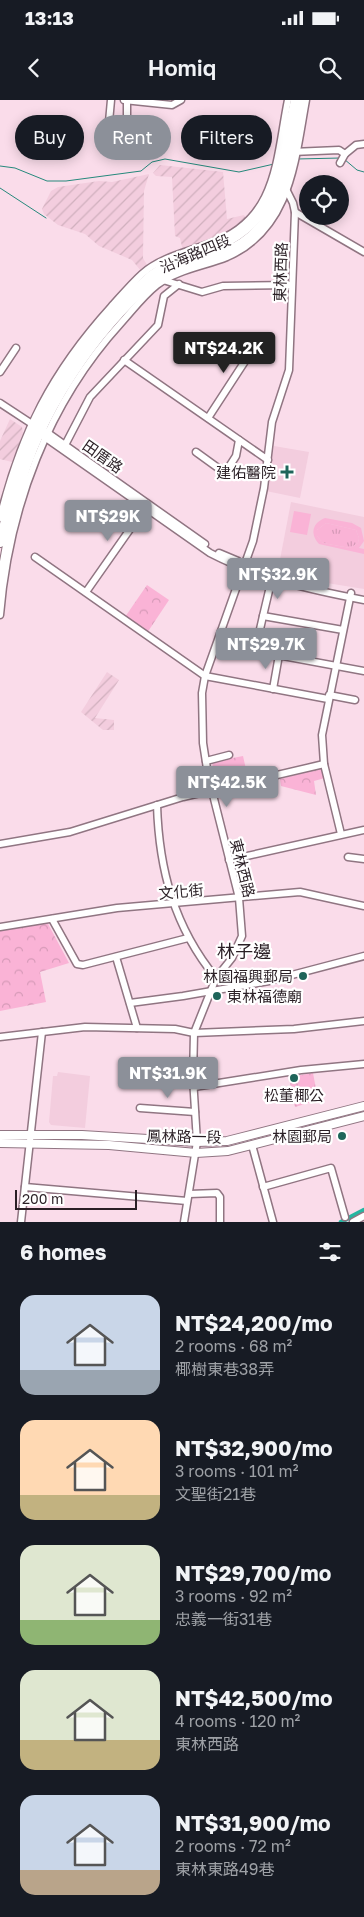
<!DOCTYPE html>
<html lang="en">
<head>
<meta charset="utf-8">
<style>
  :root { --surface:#171b24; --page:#20242c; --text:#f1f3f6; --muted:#9ea1a6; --accent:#8c9099 }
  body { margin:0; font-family:"Golos Text","Noto Sans TC",sans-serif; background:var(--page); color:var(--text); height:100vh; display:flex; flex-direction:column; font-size:19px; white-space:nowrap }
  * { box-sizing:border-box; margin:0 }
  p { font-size:16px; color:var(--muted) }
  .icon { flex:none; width:28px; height:28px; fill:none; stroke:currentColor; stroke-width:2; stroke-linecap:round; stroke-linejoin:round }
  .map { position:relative; height:1122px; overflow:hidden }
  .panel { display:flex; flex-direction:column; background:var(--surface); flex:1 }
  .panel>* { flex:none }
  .banner { position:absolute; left:15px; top:15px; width:335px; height:45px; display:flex; gap:10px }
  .tools { position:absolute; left:299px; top:75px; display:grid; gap:10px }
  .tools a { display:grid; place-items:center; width:50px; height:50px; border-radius:50%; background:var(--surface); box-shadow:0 2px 12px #0003; font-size:25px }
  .scale { position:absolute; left:15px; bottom:12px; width:122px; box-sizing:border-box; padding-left:5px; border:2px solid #2a1f25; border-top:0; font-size:14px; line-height:18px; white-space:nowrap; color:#2a1f25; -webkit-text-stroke:4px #fff; paint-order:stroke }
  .price { position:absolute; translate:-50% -42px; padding:0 11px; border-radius:5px; background:var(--accent); color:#fff; font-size:16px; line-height:32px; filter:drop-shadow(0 1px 2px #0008) }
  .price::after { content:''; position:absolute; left:50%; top:30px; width:15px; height:11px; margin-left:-8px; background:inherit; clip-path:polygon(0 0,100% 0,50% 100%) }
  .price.active { background:#222; color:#fff }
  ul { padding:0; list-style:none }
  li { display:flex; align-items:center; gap:15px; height:125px; padding:0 20px }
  li span { display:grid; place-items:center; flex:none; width:140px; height:100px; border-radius:15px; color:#555 }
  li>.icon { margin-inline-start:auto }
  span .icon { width:60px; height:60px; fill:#fffc; stroke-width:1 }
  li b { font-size:21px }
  h2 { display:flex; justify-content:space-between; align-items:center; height:60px; padding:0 20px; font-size:21px }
  .tag { padding:0 18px; border-radius:22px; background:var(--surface); box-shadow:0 2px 12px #0003; font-size:18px; line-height:45px }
  .tag.active { background:var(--accent); color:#fff }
  .status { display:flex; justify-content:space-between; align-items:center; height:35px; padding:0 25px; background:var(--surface); direction:ltr }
  .status svg { height:14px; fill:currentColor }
  header { display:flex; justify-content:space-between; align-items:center; height:65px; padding:0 20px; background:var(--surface); font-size:22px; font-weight:600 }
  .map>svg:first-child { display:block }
  .built { fill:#f3cdde }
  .industrial { fill:url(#industrial-furrows) }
  .grass { fill:url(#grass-tufts) }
  .park { fill:url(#park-crowns) }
  .pitch { fill:#fab3d6; fill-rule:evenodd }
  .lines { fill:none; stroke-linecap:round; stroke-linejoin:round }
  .stream { stroke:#26897c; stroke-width:1 }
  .canal { stroke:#25b7a1; stroke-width:4.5 }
  .minor-casing { stroke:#907582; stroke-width:9 }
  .major-casing { stroke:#907582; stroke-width:10 }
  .minor { stroke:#fff; stroke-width:6 }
  .major { stroke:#fff; stroke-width:8 }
  .poi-dot { fill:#1e655a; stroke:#fff; stroke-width:2 }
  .labels { text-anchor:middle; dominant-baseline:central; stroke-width:4.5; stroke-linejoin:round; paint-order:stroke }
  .street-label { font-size:15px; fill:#2a1f25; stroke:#fff }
  .poi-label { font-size:15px; fill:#2a1f25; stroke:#fff; text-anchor:end }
  .quarter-label { font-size:18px; fill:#2a1f25; stroke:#fff }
</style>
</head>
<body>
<div class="status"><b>13:13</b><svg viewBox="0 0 49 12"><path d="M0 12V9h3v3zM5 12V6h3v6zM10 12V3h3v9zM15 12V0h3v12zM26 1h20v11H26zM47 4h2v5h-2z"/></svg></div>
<header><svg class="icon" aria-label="back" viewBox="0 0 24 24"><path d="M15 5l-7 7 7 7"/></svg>Homiq<svg class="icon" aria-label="search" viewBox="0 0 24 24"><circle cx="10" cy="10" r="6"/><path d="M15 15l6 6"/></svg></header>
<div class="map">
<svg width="364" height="1122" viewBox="0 0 364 1122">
  <defs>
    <pattern id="industrial-furrows" width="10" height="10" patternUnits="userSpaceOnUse" patternTransform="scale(1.25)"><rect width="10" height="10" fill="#f3cdde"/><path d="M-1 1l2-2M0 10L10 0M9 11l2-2" fill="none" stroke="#d0b0be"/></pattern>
    <pattern id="grass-tufts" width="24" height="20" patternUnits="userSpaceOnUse" patternTransform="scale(1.25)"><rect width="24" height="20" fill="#fab3d6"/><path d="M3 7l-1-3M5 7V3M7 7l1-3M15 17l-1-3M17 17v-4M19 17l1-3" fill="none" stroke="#d69ab8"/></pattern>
    <pattern id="park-crowns" width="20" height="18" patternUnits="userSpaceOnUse" patternTransform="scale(1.25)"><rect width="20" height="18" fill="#fab3d6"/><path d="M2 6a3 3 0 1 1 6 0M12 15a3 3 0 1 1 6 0" fill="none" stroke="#d69ab8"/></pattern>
  </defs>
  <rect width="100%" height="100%" fill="#fadcea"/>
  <!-- built -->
  <g class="built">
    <polygon points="274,346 309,352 300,398 266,391"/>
    <polygon points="291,402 364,417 364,489 302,479 278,470"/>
    <polygon points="58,972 90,976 85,1028 51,1025 49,1022 53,976 57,976"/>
  </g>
  <!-- industrial -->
  <g class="industrial">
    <polygon points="160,65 223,72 227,119 244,115 246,119 231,133 183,151 180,138 175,136 172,77 156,76 153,73"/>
    <polygon points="149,74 144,91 143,158 147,165 141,171 132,160 99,146 85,134 58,125 44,114 42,109 51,91 58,87 99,81 112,82"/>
    <polygon points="10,319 22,327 23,334 12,362 0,359 0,341"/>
    <polygon points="107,572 119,580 95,618 114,620 114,630 103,630 81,612"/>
  </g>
  <!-- grass -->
  <polygon class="grass" points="326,423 356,430 359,438 358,443 350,448 323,443 317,436 317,430"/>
  <!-- park -->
  <g class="park">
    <polygon points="147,485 169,500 147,533 125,517"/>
    <polygon points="243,656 248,678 216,687 212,662"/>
    <polygon points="323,668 325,678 314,681 316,695 281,686 280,679"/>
    <polygon points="47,822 69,863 40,872 46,902 0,911 0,829"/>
    <polygon points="313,973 318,1000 295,1007 289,977"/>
  </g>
  <!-- pitch -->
  <g class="pitch">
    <polygon points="294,411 311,414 307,435 290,432"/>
    <path d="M325 418 352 423 361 428 364 441 359 448 364 449V454L319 444C310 434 312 423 325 418ZM326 423 356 430 359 438 358 443 350 448 323 443 317 436V430Z"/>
  </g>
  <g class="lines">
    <!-- stream -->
    <g class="stream">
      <polyline points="297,59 341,58"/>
      <polyline points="344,59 357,70 364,72"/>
      <polyline points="0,66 15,68 47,81 66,81 141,71 152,62 165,59 239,72 274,64"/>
      <polyline points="0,88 46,118"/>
    </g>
    <!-- canal -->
    <polyline class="canal" points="341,1122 364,1110"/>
    <!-- minor casing -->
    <g class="minor-casing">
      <g id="minor">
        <polyline points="124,0 172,5 181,0"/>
        <polyline points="108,33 111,0"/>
        <polyline points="127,35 127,0"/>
        <polyline points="292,52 339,50 345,54 356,45 364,44"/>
        <polyline points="340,63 345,54"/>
        <polyline points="295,112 364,152"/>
        <polyline points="163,180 202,192 223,186 291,185"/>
        <polyline points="124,260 268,360"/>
        <polyline points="0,272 16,248"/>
        <polyline points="0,303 32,324"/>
        <polyline points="208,318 251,252 256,239"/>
        <polyline points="45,331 205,444"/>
        <path d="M43 336 210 453C258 478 311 490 364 500"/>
        <polyline points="63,349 90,297 158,225 164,196 179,184"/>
        <polyline points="196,352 225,373 236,356 239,340"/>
        <path d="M0 418C21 333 52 272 111 207 121 196 131 184 142 174 161 157 188 152 211 143 278 120 276 59 288 0"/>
        <polyline points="219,453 238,461 243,468"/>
        <polyline points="35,457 205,576 328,599"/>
        <polyline points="86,492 147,405"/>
        <path d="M0 515C9 407 48 303 121 223 132 211 143 196 157 185 176 170 205 166 227 157 291 129 295 60 306 0"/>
        <polyline points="263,516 272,478"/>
        <polyline points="217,544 364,571"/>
        <polyline points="255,551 263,516 343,530"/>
        <polyline points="273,589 279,555"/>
        <polyline points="329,595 355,600"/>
        <polyline points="206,661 229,655"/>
        <path d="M157 705C159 769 174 827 216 878"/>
        <polyline points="341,734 324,664 322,635 351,493"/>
        <polyline points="0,744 70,732 183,697 324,664"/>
        <polyline points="348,757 364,759"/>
        <polyline points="229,760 364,730"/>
        <polyline points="52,819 77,864 83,865 188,838"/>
        <polyline points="0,827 117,808 300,792 364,806"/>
        <polyline points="116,857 137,928"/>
        <polyline points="130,903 183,896 269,881 364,856"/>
        <polyline points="0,937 85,927 175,929 194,933 294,929 364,921"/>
        <polyline points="194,987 301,970 364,964"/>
        <polyline points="140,1008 195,1012"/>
        <polyline points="252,1045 273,1122"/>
        <polyline points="25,1087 187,1101"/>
        <polyline points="263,1087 331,1068 345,1117"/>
        <polyline points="189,1094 217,1093 220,1097 220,1122"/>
        <polyline points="21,1122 42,932"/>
        <polyline points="184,1122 197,1042 193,978 194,933 216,878 232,858 242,836 239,798 208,675 203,643 202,593 205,576 253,441 264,388 272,322 289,270 295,112 293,103 287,91 271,86"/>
        <polyline points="353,1122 364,1116"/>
      </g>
    </g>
    <!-- major casing -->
    <g class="major-casing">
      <g id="major">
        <path d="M0 443C20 340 71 244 151 175L160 169C208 150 256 141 276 87L295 0"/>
        <path d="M0 483C6 453 10 423 18 394 39 314 93 233 155 179 169 167 203 161 222 153 287 128 289 58 300 0"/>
        <polyline points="0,1035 82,1035 197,1042 227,1041 364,1006"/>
        <polyline points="0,1043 109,1045 196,1053 228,1051 364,1016"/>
      </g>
    </g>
    <!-- minor -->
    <use href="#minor" class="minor"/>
    <!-- major -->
    <use href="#major" class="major"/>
  </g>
  <!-- markers -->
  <g class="poi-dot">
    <path d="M284.5 364.5h5v5h5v5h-5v5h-5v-5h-5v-5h5z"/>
    <circle cx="303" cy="876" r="5"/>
    <circle cx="217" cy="896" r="5"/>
    <circle cx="294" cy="978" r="5"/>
    <circle cx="342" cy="1036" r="5"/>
  </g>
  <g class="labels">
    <!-- street labels -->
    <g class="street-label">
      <text transform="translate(195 153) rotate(-23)">沿海路四段</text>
      <text transform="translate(280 172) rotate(-88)">東林西路</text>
      <text transform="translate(103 356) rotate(35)">田厝路</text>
      <text transform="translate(243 768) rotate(76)">東林西路</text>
      <text transform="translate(181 791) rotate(-5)">文化街</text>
      <text transform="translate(184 1036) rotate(1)">鳳林路一段</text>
    </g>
    <!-- poi labels -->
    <g class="poi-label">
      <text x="276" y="372">建佑醫院</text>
      <text x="293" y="876">林園福興郵局</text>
      <text x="227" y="896" text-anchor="start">東林福德廟</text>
      <text x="294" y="995" text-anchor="middle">松董椰公</text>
      <text x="332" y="1036">林園郵局</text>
    </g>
    <!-- quarter labels -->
    <g class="quarter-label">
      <text x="244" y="851">林子邊</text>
    </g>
  </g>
</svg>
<div class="tools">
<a><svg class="icon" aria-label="locate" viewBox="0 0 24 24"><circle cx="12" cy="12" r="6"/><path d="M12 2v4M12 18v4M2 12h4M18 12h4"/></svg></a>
</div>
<div class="scale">200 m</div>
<b class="price active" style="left:224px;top:274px">NT$24.2K</b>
<b class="price" style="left:108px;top:442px">NT$29K</b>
<b class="price" style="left:278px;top:500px">NT$32.9K</b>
<b class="price" style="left:266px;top:570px">NT$29.7K</b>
<b class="price" style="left:227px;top:708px">NT$42.5K</b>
<b class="price" style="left:168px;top:999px">NT$31.9K</b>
<div class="banner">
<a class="tag">Buy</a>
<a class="tag active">Rent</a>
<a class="tag">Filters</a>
</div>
</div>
<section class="panel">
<h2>6 homes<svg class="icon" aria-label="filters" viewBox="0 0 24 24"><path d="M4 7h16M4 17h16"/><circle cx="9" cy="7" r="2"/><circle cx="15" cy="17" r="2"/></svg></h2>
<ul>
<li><span style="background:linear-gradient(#c9d6e8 75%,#9aa5b1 0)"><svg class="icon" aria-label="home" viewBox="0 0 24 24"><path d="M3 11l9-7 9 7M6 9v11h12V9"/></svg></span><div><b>NT$24,200/mo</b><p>2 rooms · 68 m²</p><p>椰樹東巷38弄</p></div></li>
<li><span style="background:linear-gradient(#ffd9b3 75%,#c2b280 0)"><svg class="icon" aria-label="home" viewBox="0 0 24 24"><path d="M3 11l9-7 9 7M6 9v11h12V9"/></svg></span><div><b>NT$32,900/mo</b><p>3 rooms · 101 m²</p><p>文聖街21巷</p></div></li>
<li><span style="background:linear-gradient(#dfe7d0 75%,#8fb573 0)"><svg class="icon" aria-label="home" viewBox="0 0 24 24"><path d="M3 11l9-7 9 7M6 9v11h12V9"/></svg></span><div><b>NT$29,700/mo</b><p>3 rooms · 92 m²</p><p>忠義一街31巷</p></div></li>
<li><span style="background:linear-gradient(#dfe7d0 70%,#c2b280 0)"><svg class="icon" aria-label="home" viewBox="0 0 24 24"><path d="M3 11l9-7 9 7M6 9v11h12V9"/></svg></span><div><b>NT$42,500/mo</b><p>4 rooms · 120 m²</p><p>東林西路</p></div></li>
<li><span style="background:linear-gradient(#c9d6e8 75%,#b9a48a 0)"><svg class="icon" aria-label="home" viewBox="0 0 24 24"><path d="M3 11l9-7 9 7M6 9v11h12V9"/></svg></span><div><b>NT$31,900/mo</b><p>2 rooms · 72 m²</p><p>東林東路49巷</p></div></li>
</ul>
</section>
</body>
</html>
